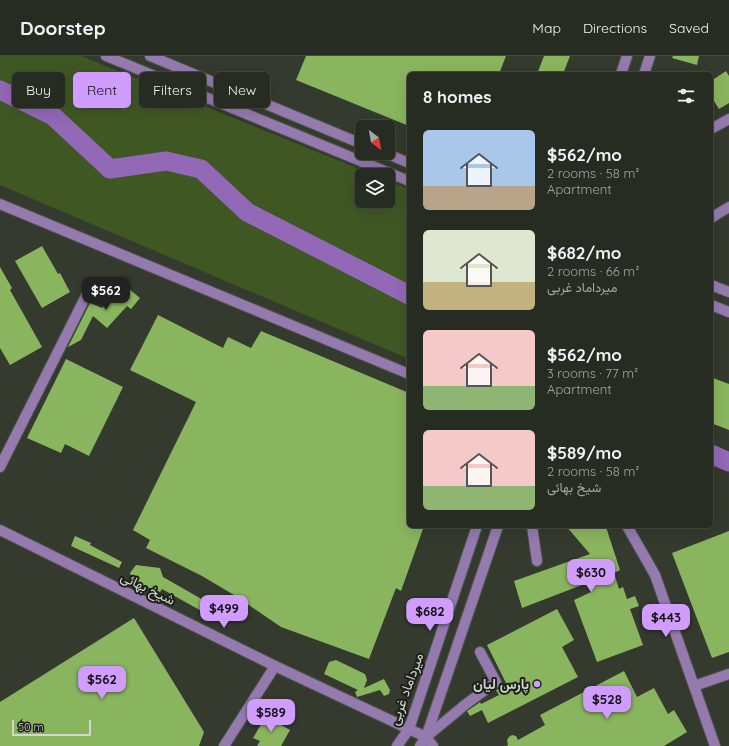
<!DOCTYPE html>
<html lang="en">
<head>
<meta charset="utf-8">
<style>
  :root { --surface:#272c22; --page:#2f342a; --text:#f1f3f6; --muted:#a4a7a5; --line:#434840; --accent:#d09dff }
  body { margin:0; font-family:Quicksand,Vazirmatn,sans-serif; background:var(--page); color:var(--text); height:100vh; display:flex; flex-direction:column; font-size:15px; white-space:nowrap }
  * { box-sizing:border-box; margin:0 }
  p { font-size:13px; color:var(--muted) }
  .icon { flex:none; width:22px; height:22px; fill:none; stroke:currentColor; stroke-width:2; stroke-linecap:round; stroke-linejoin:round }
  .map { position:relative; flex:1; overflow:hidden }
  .panel { position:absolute; left:407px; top:16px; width:306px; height:456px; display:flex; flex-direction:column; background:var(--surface); border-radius:6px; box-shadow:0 4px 16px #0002,0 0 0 1px var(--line) }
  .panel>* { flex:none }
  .top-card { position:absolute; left:12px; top:16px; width:335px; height:36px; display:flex; gap:8px }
  .needle { width:26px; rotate:149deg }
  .tools { position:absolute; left:355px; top:64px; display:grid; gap:8px }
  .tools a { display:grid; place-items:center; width:40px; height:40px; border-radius:6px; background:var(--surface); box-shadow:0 4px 16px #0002,0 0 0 1px var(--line); font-size:20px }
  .scale { position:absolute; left:12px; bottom:10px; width:79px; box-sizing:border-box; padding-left:4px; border:2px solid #d2d6cf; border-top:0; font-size:11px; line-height:14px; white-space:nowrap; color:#d2d6cf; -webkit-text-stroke:3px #1d201b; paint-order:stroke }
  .price { position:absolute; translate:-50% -34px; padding:0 9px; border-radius:8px; background:var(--accent); color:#111; font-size:13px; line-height:26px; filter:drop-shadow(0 1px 2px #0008) }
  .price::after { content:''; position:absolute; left:50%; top:24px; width:12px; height:9px; margin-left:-6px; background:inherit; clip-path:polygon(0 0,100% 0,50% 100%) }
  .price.selected { background:#222; color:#fff }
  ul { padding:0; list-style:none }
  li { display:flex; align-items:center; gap:12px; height:100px; padding:0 16px }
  li span { display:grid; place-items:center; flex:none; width:112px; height:80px; border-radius:6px; color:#555 }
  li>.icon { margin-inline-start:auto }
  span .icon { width:48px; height:48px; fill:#fffc; stroke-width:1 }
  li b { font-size:17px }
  h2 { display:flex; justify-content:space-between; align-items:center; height:48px; padding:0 16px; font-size:17px }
  .chip { padding:0 14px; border-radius:6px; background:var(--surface); box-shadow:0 4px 16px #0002,0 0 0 1px var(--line); font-size:14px; line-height:36px }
  .chip.selected { background:var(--accent); color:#111 }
  header { display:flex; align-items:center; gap:24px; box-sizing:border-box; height:56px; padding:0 20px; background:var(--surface); border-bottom:1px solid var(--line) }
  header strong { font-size:19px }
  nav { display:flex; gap:22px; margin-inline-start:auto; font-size:14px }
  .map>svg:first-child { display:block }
  .green { fill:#3f5823 }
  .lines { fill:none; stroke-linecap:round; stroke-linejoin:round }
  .river { stroke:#9268b7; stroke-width:19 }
  .building { fill:#8ab55f }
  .minor-casing { stroke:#50564b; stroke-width:12 }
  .minor { stroke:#957aaf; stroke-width:10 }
  .poi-dot { fill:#d09dff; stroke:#1d201b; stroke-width:1.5 }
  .labels { text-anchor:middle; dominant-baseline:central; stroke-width:4; stroke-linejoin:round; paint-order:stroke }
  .street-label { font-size:14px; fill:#d2d6cf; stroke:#1d201b }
  .poi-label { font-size:14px; font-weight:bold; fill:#d2d6cf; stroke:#1d201b; text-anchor:end }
</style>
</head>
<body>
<header>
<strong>Doorstep</strong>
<nav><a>Map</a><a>Directions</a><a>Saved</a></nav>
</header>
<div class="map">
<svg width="729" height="690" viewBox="0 0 729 690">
  <rect width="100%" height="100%" fill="#343a2e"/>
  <!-- green -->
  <polygon class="green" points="0,0 81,0 374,119 362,119 362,145 388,145 388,125 409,133 409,303 0,129"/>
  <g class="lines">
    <!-- river -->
    <g class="river">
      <polyline points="0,34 53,60 110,113 166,105 201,113 247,156 409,239"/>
      <polyline points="711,398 729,406"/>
    </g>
  </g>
  <!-- building -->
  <g class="building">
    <polygon points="306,0 506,0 499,18 409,18 409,70 296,24"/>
    <polygon points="544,0 570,0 563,18 537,18"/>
    <polygon points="673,0 699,0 697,9 672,2"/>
    <polygon points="726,15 729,20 729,47 719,53 714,45 711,48 711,25"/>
    <polygon points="42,190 58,218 60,217 70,236 42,252 15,205"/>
    <polygon points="0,211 12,232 10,234 42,291 10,309 0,292"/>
    <polygon points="123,228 140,242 131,253 127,250 107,272 93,260 81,284 68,291 90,247 102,252"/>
    <polygon points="158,259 223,292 228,281 251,292 261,275 409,337 409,470 424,470 401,535 396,532 369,603 281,571 234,539 202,520 146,492 150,484 133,474 196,346 130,314"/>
    <polygon points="66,303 123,331 89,400 65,388 61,397 27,382"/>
    <polygon points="713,322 729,328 729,374 711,367 711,327"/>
    <polygon points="566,470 604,470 607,474 620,514 614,517 619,533 623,531 627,543 635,540 639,550 630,553 643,589 597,606 574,544 591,536 587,527 522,552 514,525 590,498"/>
    <polygon points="729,475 729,596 712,602 672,497"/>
    <polygon points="75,480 91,487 90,489 122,506 119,512 71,490"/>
    <polygon points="136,509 160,512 163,521 219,553 214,562 162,533 160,536 134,526 130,517"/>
    <polygon points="557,553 574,584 562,591 578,621 488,667 482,654 470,660 467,655 479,647 480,646 481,648 499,639 496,634 507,629 487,589"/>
    <polygon points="134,562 204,676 199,690 0,690 0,646"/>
    <polygon points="336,604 365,618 367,624 364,632 384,623 390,634 389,638 384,640 380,634 357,641 355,636 358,634 324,618 329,606"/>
    <polygon points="624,615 637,641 654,632 668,658 674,654 687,676 664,690 506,690 508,689 507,684 509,681 512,679 516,680 518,684 545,669 540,659"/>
    <polygon points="266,660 290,674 281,690 257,690 260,685 253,682"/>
  </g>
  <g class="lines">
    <!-- minor casing -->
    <g class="minor-casing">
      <g id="minor">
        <polyline points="106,0 409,125"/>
        <polyline points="150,0 362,88"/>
        <polyline points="621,18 627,0"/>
        <polyline points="644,18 650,0"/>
        <polyline points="711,73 729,63"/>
        <polyline points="385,97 409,107"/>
        <polyline points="0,148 409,318"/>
        <polyline points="711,162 729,151"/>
        <polyline points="711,229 729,236"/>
        <polyline points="711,249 729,256"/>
        <polyline points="0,411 92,228"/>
        <polyline points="532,470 537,505"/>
        <polyline points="627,470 655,519 715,690"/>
        <polyline points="0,474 275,610 426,681 433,690"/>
        <polyline points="694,630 729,618"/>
        <polyline points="426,681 466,648 496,626 480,596"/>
        <polyline points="224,690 275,610"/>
        <polyline points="397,690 409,673 477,470"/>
        <polyline points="420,690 426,681 498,470"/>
      </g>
    </g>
    <!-- minor -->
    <use href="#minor" class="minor"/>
  </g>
  <!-- markers -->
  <circle class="poi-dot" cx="537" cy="628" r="4"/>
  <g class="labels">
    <!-- street labels -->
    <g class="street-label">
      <text transform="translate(148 532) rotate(26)">شیخ بهائی</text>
      <text transform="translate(406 633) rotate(-70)">میرداماد غربی</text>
    </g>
    <!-- poi labels -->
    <g class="poi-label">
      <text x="529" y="628">پارس لیان</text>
    </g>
  </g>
</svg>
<div class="tools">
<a><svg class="needle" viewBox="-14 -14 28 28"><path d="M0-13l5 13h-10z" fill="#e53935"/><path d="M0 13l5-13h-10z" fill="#a4a7a5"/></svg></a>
<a><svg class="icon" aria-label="layers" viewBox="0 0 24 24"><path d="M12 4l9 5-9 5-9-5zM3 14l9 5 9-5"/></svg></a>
</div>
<div class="scale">50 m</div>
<b class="price selected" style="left:106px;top:255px">$562</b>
<b class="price" style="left:591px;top:537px">$630</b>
<b class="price" style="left:224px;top:573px">$499</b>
<b class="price" style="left:430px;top:576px">$682</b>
<b class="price" style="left:666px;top:582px">$443</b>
<b class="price" style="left:102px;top:644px">$562</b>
<b class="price" style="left:607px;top:664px">$528</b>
<b class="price" style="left:271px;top:677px">$589</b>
<div class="top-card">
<a class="chip">Buy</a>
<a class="chip selected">Rent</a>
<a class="chip">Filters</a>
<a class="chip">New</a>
</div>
<section class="panel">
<h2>8 homes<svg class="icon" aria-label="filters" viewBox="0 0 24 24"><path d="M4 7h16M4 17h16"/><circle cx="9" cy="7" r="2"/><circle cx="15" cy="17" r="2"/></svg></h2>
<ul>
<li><span style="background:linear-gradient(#a9c7e8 70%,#b9a48a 0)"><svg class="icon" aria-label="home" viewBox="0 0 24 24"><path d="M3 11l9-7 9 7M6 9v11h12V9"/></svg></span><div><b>$562/mo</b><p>2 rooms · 58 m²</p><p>Apartment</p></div></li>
<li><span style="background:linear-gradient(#dfe7d0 65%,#c2b280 0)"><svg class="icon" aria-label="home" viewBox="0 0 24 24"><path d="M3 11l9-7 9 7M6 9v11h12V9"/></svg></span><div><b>$682/mo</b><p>2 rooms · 66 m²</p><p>میرداماد غربی</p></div></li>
<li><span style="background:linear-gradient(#f6c9c9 70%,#8fb573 0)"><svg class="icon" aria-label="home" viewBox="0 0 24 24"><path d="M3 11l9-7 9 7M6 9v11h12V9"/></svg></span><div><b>$562/mo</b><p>3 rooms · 77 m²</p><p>Apartment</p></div></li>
<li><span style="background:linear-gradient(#f6c9c9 70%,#8fb573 0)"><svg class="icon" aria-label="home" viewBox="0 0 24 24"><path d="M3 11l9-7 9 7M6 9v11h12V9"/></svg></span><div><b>$589/mo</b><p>2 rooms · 58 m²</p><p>شیخ بهائی</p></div></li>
</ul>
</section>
</div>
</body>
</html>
